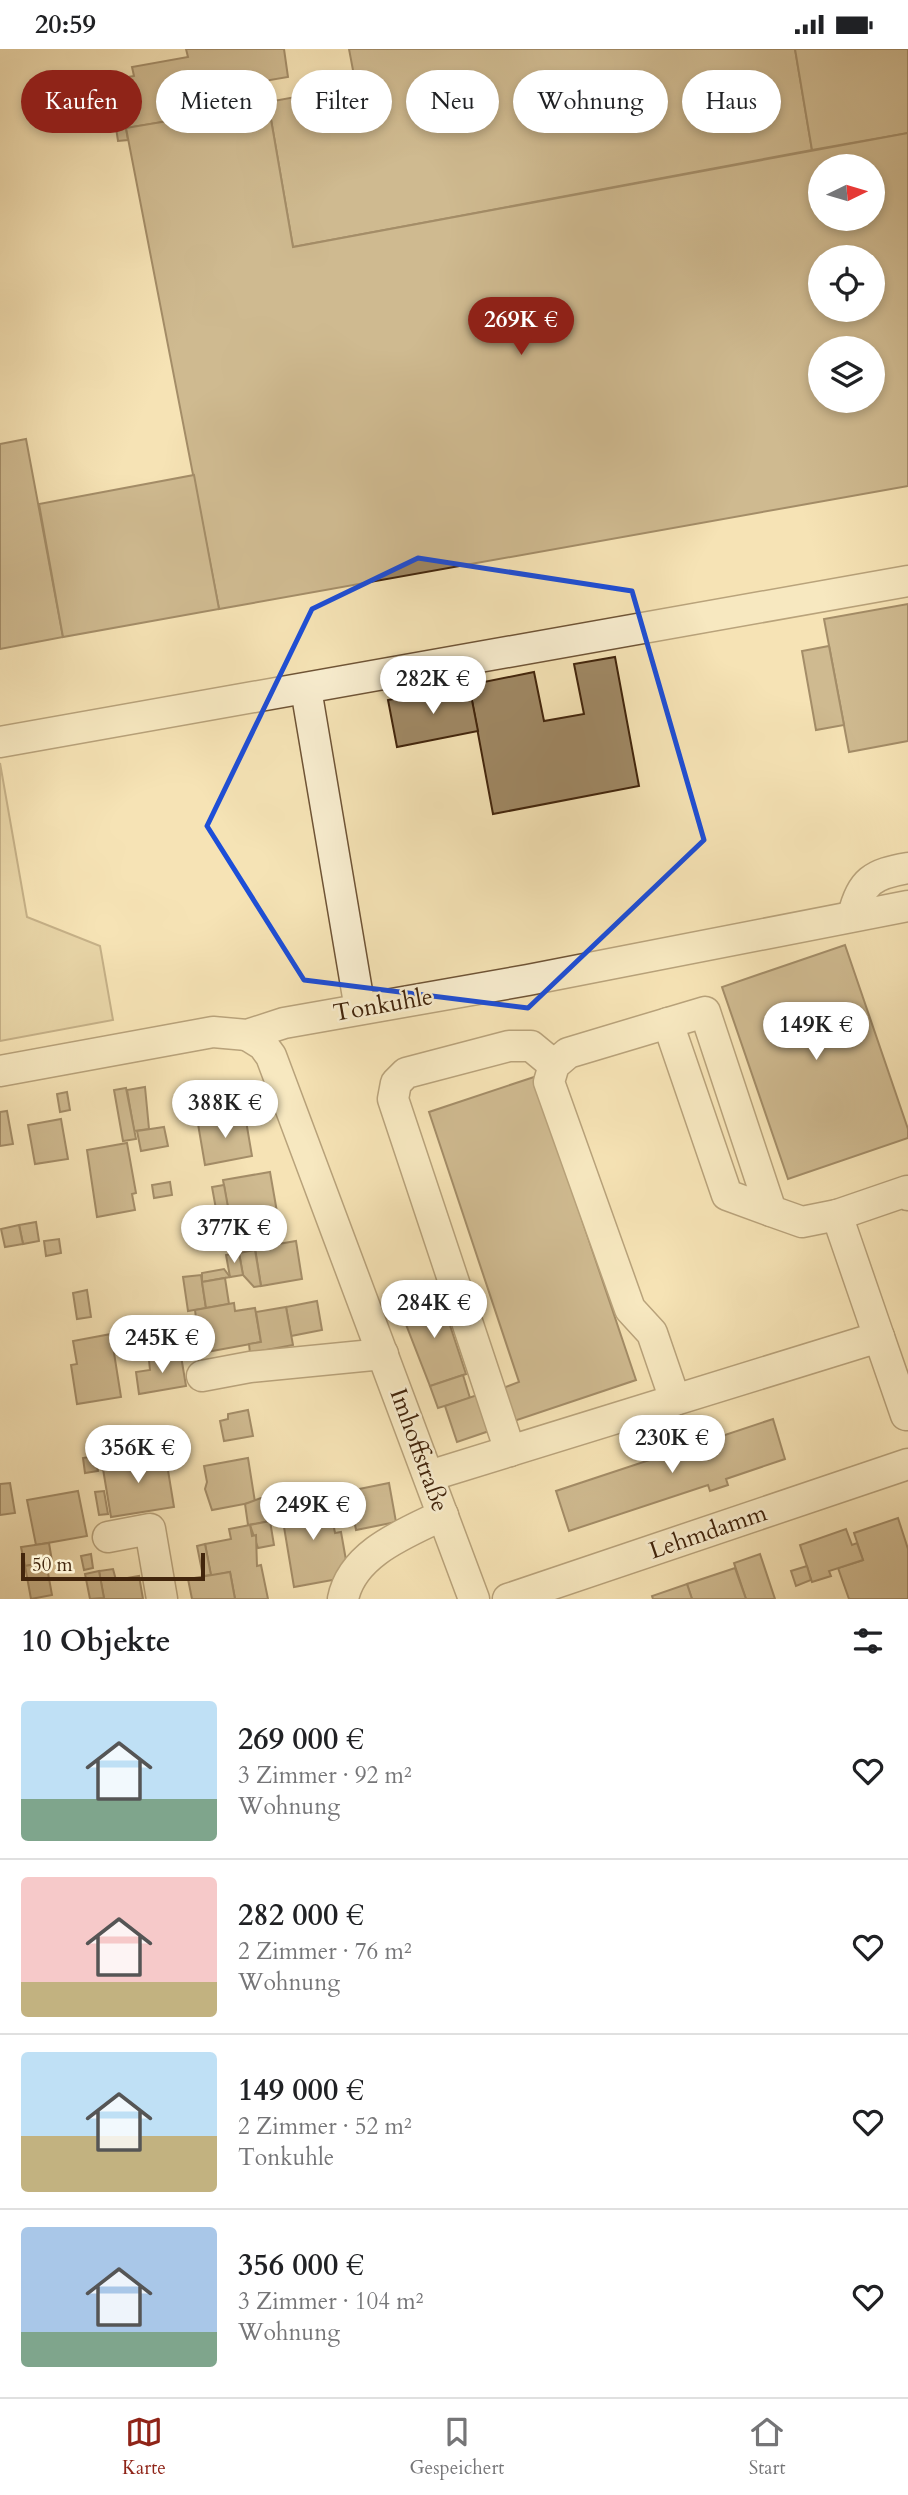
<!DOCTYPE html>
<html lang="de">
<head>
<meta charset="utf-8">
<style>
  :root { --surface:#fff; --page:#f6f6f6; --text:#202124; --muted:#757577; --line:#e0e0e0; --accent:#8f2418 }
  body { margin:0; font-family:Cardo,serif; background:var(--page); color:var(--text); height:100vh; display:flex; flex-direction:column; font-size:26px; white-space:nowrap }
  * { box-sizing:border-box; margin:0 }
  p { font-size:23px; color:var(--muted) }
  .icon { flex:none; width:38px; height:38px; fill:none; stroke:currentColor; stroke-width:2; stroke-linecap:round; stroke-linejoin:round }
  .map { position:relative; height:1550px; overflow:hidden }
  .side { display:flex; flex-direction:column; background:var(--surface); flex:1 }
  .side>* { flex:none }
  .banner { position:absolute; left:21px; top:21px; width:866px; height:63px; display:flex; gap:14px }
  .needle { width:46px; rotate:85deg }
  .fabs { position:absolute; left:808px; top:105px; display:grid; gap:14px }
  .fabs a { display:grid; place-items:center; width:77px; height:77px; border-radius:50%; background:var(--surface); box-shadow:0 4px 10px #0003; font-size:35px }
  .scale { position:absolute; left:21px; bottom:18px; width:184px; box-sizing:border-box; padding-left:7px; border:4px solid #42250c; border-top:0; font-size:19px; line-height:24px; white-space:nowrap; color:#42250c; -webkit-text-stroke:5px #f8edcf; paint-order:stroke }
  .price { position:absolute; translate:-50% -60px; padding:0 16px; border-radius:24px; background:#fff; color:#222; font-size:23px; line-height:46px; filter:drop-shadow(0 2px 4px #0008) }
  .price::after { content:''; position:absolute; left:50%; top:42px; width:21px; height:16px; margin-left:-10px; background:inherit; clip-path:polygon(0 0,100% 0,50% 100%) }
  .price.on { background:var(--accent); color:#fff }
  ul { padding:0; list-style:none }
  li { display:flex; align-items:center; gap:21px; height:175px; padding:0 21px }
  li+li { border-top:2px solid var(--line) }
  li span { display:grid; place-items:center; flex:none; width:196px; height:140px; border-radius:7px; color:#555 }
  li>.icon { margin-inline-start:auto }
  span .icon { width:84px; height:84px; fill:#fffc; stroke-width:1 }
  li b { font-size:30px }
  h2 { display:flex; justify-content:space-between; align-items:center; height:84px; padding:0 21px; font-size:30px }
  .chip { padding:0 24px; border-radius:32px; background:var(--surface); box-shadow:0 4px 10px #0003; font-size:24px; line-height:63px }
  .chip.on { background:var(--accent); color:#fff }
  .status { display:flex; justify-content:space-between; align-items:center; height:49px; padding:0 35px; background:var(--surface); direction:ltr }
  .status svg { height:19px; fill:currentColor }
  .dock { display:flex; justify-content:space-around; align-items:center; height:98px; border-top:2px solid var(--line); background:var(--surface); font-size:19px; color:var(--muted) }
  .dock a { display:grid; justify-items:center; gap:4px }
  .dock .on { color:var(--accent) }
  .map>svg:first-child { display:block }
  .green { fill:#d7c398; stroke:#8c7452; stroke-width:2 }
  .building { fill:#9f8864; stroke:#42250c; stroke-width:2; fill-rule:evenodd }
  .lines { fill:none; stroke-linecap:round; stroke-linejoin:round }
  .minor-casing { stroke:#6f5436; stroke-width:33 }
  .minor { stroke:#f8edcf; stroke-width:30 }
  .marked { fill:none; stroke:#1d4ed8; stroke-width:5; stroke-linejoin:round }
  .labels { text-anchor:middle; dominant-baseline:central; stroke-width:5; stroke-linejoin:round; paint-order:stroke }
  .street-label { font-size:24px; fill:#42250c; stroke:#f8edcf }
</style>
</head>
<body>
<div class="status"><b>20:59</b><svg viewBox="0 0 49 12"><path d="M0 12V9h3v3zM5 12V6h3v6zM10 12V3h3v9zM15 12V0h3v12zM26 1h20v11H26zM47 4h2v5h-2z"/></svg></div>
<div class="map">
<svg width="908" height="1550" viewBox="0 0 908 1550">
  <rect width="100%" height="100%" fill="#f5e3b5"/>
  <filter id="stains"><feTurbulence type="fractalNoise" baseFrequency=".00286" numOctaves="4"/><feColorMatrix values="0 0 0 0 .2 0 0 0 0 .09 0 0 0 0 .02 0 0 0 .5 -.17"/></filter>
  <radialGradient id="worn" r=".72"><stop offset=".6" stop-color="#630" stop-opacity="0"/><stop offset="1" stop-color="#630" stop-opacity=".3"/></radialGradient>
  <!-- green -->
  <polygon class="green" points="0,714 27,868 100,897 113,971 0,992"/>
  <!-- building -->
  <g class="building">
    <polygon points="186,0 284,0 288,28 194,44 198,67 126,79 128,91 118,92 115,72 122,71 115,30 134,27 132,18 188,8"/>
    <polygon points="349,0 795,0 812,101 293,198 268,53 356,37"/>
    <polygon points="795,0 908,0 908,84 812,101"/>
    <path d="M247 35 250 55 268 53 293 198 908 84V437L219 560 126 79 198 67 194 44ZM821 117H873V170H821ZM821 208H873V261H821ZM821 299H873V352H821Z"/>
    <polygon points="26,390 63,588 0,600 0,395"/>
    <polygon points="194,426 219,560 63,588 39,455"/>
    <polygon points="908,555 908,692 849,703 824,570"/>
    <polygon points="829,597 844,676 816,681 802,602"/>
    <polygon points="615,608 639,737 493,765 469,636 534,623 544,672 584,665 574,615"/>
    <polygon points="469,636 478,682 397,698 388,651"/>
    <polygon points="845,896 908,1080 908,1089 788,1130 722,938"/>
    <polygon points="534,1028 636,1331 514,1372 503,1339 519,1333 429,1063"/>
    <polygon points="145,1038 149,1080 134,1082 127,1041"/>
    <polygon points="126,1039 136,1090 123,1092 114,1041"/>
    <polygon points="67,1043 70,1061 60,1063 57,1045"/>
    <polygon points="7,1062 13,1095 0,1097 0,1063"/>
    <polygon points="245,1066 252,1107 205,1116 198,1075"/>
    <polygon points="61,1070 68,1110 35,1115 28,1076"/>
    <polygon points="164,1078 168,1097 141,1102 137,1082"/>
    <polygon points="127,1094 136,1144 132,1145 135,1161 97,1168 87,1101"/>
    <polygon points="270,1123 277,1163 230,1171 223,1131"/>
    <polygon points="170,1133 172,1146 154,1149 152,1136"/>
    <polygon points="224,1136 228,1158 216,1160 212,1138"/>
    <polygon points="228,1158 230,1171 234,1174 219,1176 216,1160"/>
    <polygon points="36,1173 39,1192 23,1195 19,1176"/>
    <polygon points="234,1174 236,1186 212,1191 210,1177"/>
    <polygon points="19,1176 23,1195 5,1198 1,1180"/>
    <polygon points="59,1190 61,1204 46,1207 44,1192"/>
    <polygon points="296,1192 302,1230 261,1237 255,1199"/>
    <polygon points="255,1201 261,1237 254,1238 243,1226 239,1204"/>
    <polygon points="239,1204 243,1226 230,1228 226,1206"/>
    <polygon points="224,1220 230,1228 202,1233 202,1224"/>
    <polygon points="201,1226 206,1259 188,1262 183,1228"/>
    <polygon points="225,1229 229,1255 206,1259 202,1233"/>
    <polygon points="87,1241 91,1268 77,1270 73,1244"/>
    <polygon points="440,1246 466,1325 430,1337 400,1260"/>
    <polygon points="317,1252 322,1281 291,1287 286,1258"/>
    <polygon points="234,1254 235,1262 255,1259 261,1293 163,1311 157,1276 196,1269 195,1261"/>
    <polygon points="286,1258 293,1296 250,1304 249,1295 261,1293 256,1263"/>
    <polygon points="157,1278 163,1309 152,1311 143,1281"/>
    <polygon points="111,1285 121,1348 77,1355 71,1316 77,1315 73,1292"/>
    <polygon points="181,1307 186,1337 139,1345 136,1323 150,1321 149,1311"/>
    <polygon points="463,1326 470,1349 438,1359 430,1337"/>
    <polygon points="483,1344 495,1380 457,1393 445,1357"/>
    <polygon points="248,1361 253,1387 224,1392 220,1372 228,1370 228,1365"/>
    <polygon points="773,1370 785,1410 726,1430 728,1436 710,1442 708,1436 569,1482 556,1442 695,1396 692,1390 711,1384 713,1390"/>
    <polygon points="165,1403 174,1458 111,1468 102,1414"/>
    <polygon points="95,1407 98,1422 85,1424 83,1409"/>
    <polygon points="248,1409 255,1453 212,1461 205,1440 207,1433 204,1417"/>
    <polygon points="10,1434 15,1464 0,1466 0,1435"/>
    <polygon points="389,1434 396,1473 356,1481 349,1442"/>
    <polygon points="78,1442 87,1487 36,1496 27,1451"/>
    <polygon points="104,1442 108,1465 99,1466 95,1443"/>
    <polygon points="328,1446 335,1484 341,1483 349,1528 294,1538 280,1454"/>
    <polygon points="266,1447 270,1472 248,1476 245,1455"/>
    <polygon points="898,1469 908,1500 908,1550 849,1550 838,1519 863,1511 854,1484"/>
    <polygon points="270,1472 274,1496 258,1499 250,1476"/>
    <polygon points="250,1476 252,1487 256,1486 257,1517 261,1516 268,1550 235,1550 230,1523 211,1527 205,1495 231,1490 229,1480"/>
    <polygon points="846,1480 852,1496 857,1494 863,1511 829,1522 831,1527 812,1533 800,1496"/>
    <polygon points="49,1494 52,1512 25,1517 21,1498"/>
    <polygon points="205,1495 211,1526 203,1527 197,1497"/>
    <polygon points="91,1505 93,1519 84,1521 81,1507"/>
    <polygon points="760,1505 775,1550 746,1550 734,1514"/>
    <polygon points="46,1513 52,1546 31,1550 25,1517"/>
    <polygon points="807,1517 811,1531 796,1537 791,1522"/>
    <polygon points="735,1519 746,1550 692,1550 687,1535"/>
    <polygon points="113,1520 116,1531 139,1527 143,1550 104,1550 99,1522"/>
    <polygon points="99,1522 104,1549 90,1550 85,1525"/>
    <polygon points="230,1523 235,1550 192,1550 188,1530"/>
    <polygon points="687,1535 692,1550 653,1550 652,1547"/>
  </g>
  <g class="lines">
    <!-- minor casing -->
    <g class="minor-casing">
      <g id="minor">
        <polyline points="306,640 360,960"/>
        <polyline points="0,693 908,532"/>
        <path d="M853 867C861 832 873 825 908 819"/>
        <polyline points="668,974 727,1146 771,1162"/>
        <polyline points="247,986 263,996 271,1007 474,1550"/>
        <polyline points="0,1022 213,983 247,986 284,974 528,931 908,857"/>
        <polyline points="879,1288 837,1166 907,1142 908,1146"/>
        <polyline points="202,1327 250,1318 383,1305"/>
        <polyline points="675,1351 652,1284 630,1260 549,1033 554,1016 568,1004 705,963 771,1162 802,1173 837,1166"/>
        <polyline points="510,1402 393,1050 396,1034 406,1024 509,997 531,997 554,1016"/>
        <polyline points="429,1427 879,1288 906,1366"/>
        <polyline points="108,1488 150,1480 162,1550"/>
        <path d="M343 1550C352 1504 406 1484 443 1466"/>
        <polyline points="508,1550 908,1415"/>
      </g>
    </g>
    <!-- minor -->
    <use href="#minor" class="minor"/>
  </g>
  <!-- marked area -->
  <path d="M0 0H908V1550H0ZM418 509 632 542 704 791 528 959 304 931 207 777 312 560Z" fill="#f5e3b5" fill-opacity=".55" fill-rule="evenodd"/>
  <path class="marked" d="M418 509 632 542 704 791 528 959 304 931 207 777 312 560Z"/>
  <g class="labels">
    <!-- street labels -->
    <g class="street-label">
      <text transform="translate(383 956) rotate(-10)">Tonkuhle</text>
      <text transform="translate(419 1401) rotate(70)">Imhoffstraße</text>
      <text transform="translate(708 1483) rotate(-19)">Lehmdamm</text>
    </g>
  </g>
  <rect width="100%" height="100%" filter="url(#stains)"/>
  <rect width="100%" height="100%" fill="url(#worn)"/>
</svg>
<div class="fabs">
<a><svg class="needle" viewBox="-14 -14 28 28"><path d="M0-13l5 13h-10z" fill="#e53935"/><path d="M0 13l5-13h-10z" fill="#757577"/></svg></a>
<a><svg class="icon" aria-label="locate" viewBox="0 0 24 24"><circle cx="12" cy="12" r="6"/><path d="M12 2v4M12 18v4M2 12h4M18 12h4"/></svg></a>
<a><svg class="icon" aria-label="layers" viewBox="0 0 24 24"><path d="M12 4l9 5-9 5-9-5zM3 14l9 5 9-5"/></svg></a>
</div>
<div class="scale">50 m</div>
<b class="price on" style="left:521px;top:308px">269K €</b>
<b class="price" style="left:433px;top:667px">282K €</b>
<b class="price" style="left:816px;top:1013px">149K €</b>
<b class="price" style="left:225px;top:1091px">388K €</b>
<b class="price" style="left:234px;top:1216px">377K €</b>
<b class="price" style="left:434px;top:1291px">284K €</b>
<b class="price" style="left:162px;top:1326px">245K €</b>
<b class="price" style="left:672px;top:1426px">230K €</b>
<b class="price" style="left:138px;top:1436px">356K €</b>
<b class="price" style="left:313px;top:1493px">249K €</b>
<div class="banner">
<a class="chip on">Kaufen</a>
<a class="chip">Mieten</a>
<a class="chip">Filter</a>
<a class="chip">Neu</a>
<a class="chip">Wohnung</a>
<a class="chip">Haus</a>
</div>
</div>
<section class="side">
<h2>10 Objekte<svg class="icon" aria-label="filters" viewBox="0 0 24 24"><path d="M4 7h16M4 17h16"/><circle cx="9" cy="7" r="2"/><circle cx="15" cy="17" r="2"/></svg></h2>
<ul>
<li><span style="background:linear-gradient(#bfe0f5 70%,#7fa58c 0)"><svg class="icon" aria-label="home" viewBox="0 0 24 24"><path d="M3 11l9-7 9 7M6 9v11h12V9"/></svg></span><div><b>269 000 €</b><p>3 Zimmer · 92 m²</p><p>Wohnung</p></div><svg class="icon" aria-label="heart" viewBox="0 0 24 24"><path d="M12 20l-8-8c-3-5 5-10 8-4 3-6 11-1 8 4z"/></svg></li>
<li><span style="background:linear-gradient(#f6c9c9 75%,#c2b280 0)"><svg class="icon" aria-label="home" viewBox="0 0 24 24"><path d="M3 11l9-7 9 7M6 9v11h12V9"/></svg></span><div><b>282 000 €</b><p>2 Zimmer · 76 m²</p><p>Wohnung</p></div><svg class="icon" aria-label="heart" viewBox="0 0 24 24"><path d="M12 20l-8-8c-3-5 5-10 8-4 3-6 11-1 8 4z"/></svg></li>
<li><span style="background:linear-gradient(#bfe0f5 60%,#c2b280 0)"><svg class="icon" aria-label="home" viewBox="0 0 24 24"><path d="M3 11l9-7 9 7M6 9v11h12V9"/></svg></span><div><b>149 000 €</b><p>2 Zimmer · 52 m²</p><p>Tonkuhle</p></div><svg class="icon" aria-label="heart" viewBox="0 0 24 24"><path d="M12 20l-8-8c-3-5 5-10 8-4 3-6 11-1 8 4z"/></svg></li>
<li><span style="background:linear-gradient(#a9c7e8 75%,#7fa58c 0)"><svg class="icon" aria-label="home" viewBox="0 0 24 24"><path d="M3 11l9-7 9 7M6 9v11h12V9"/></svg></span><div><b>356 000 €</b><p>3 Zimmer · 104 m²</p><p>Wohnung</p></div><svg class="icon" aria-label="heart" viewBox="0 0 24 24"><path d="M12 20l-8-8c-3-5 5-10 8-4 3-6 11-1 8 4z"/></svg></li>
</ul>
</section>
<nav class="dock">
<a class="on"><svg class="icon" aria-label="map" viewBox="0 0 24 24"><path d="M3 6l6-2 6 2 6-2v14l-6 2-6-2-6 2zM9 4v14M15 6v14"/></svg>Karte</a>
<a><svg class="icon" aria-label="saved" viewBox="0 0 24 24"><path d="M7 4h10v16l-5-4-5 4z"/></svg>Gespeichert</a>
<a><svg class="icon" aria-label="home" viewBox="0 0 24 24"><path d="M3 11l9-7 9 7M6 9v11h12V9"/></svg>Start</a>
</nav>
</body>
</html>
